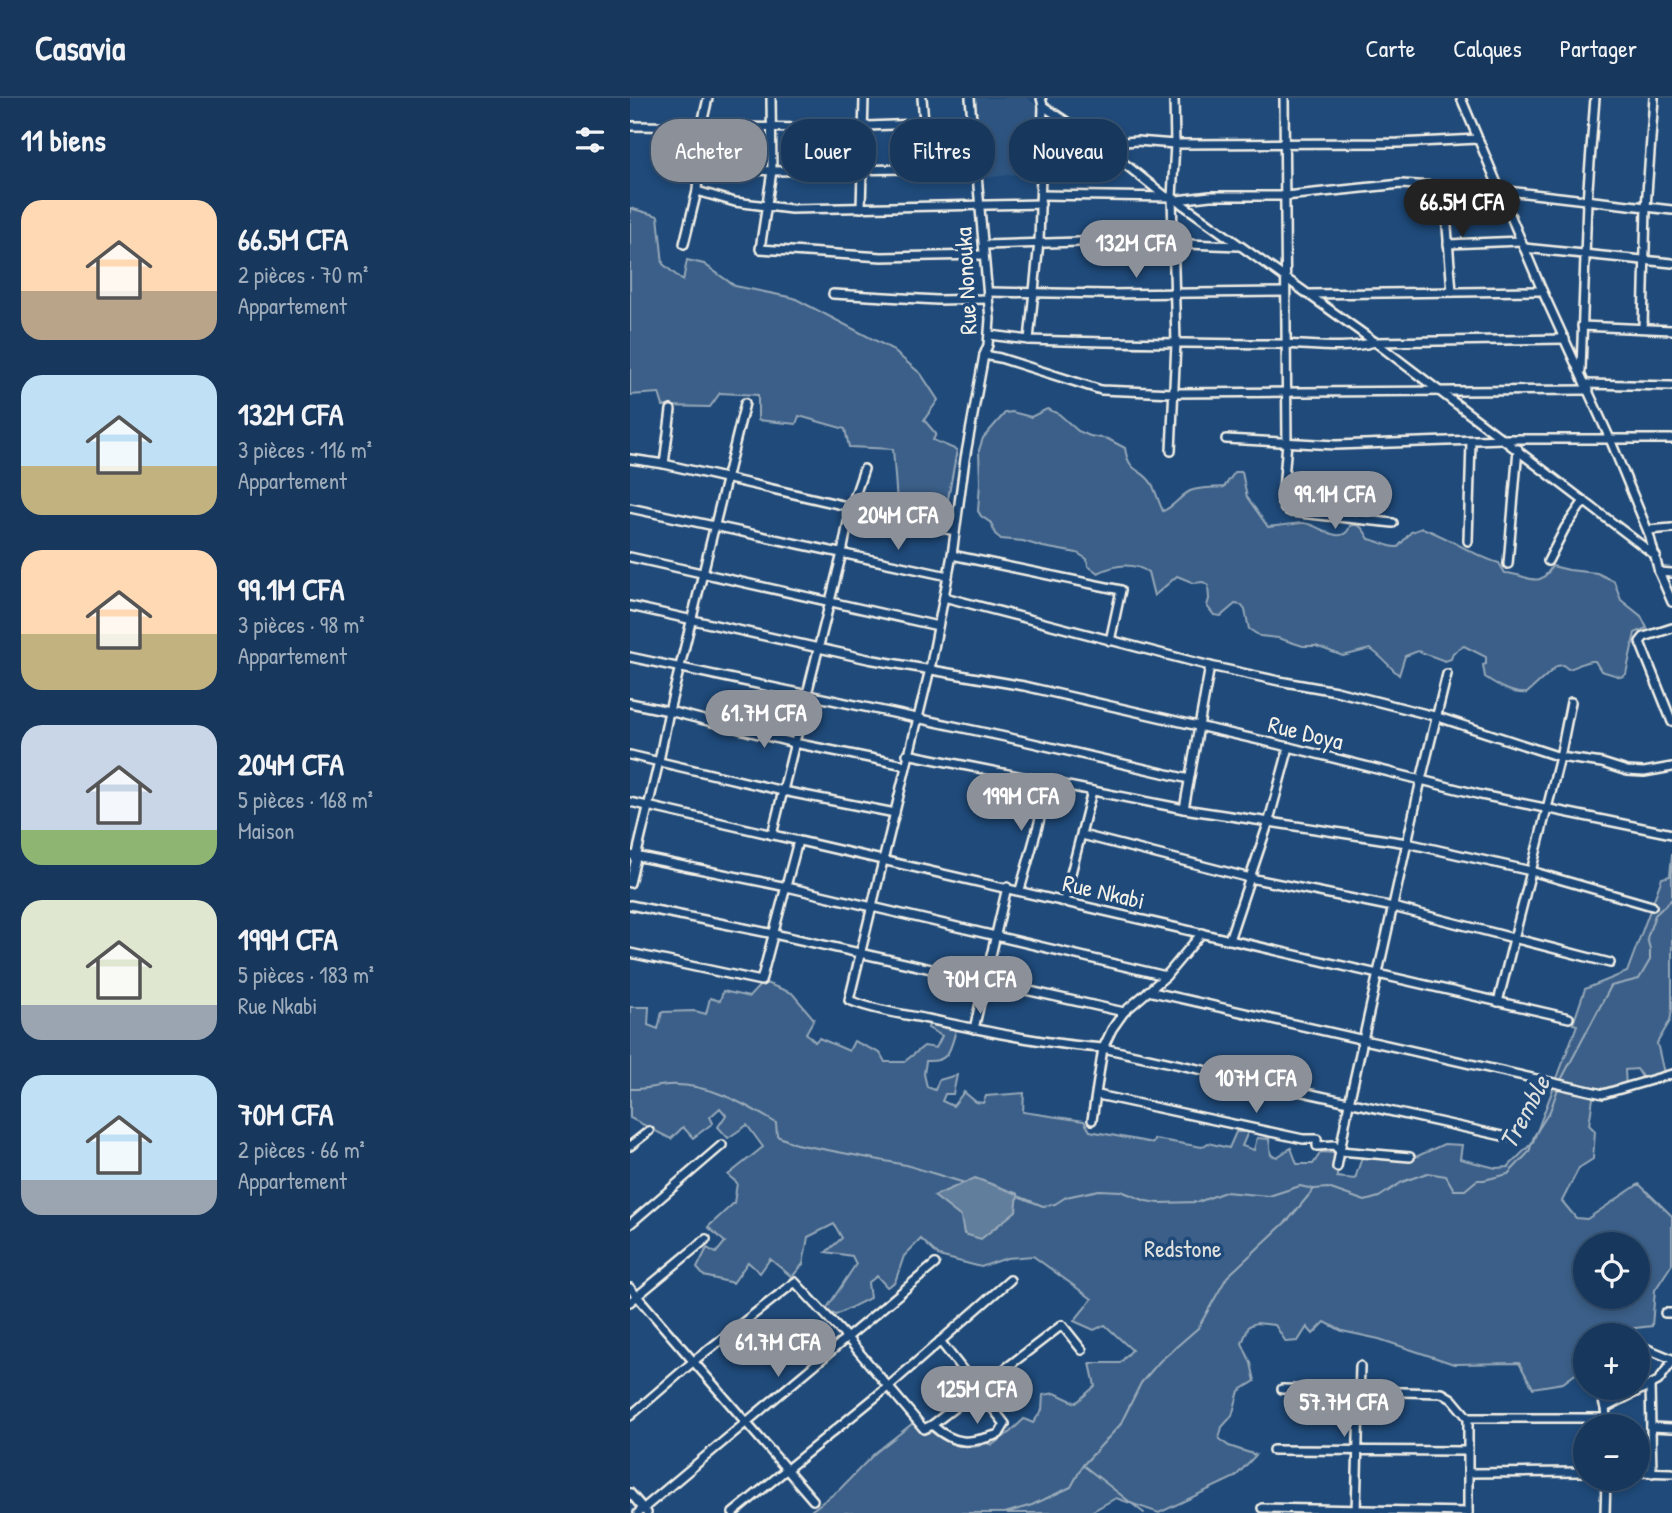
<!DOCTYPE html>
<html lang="fr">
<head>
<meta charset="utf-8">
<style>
  :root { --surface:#17385c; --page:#203f62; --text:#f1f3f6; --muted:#9eacbb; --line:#365272; --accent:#8c9099 }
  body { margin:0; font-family:"Patrick Hand",sans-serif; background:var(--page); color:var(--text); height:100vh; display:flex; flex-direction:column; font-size:26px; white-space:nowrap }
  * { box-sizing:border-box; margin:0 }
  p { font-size:23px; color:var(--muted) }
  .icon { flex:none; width:38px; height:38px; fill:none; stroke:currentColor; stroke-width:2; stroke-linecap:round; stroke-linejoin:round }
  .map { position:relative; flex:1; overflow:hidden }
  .drawer { display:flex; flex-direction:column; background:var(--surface); width:630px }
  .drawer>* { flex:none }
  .guide { position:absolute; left:21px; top:21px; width:665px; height:63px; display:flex; gap:14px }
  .controls { position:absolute; left:943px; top:1134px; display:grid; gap:14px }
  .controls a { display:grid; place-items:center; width:77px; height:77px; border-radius:50%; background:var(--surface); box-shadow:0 4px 10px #0003,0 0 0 2px var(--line); font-size:35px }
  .price { position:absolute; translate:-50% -60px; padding:0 16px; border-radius:24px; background:var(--accent); color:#fff; font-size:23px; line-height:46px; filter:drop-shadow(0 2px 4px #0008) }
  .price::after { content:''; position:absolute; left:50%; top:42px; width:21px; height:16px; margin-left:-10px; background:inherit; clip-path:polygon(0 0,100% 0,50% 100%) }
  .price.on { background:#222; color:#fff }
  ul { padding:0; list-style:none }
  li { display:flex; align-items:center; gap:21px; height:175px; padding:0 21px }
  li span { display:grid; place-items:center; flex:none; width:196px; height:140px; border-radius:21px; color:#555 }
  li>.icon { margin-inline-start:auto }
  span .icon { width:84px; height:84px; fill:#fffc; stroke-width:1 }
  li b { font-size:30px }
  h2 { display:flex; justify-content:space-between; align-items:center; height:84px; padding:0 21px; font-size:30px }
  .chip { padding:0 24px; border-radius:28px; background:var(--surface); box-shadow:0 4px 10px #0003,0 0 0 2px var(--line); font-size:24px; line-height:63px }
  .chip.on { background:var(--accent); color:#fff }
  header { display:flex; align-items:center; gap:42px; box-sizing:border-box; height:98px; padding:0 35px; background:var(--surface); border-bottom:2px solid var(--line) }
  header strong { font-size:33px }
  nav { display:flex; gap:38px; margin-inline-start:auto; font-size:24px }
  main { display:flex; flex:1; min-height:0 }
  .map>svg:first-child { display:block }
  .built { fill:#2d5581 }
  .green { fill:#3a5f88; stroke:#97a8b8; stroke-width:2; fill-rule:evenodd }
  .water { fill:#627e9d; stroke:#9cacbb; stroke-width:2 }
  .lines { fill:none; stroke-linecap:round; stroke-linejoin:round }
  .stream { stroke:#9cacbb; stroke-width:2 }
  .minor-casing { stroke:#f4f1e8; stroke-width:12 }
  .minor { stroke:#1f4a7a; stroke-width:7 }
  .labels { text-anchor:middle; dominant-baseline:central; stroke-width:7; stroke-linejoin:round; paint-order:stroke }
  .street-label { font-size:24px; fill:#f4f1e8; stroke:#1f4a7a }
  .park-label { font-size:24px; fill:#e1e2de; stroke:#1f4a7a }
  .water-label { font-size:26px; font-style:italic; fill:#dee0dd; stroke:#1f4a7a }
</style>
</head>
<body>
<header>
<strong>Casavia</strong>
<nav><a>Carte</a><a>Calques</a><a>Partager</a></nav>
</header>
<main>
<section class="drawer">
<h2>11 biens<svg class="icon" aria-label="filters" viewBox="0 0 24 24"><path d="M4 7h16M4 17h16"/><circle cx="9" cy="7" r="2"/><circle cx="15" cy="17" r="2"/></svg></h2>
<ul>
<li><span style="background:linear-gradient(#ffd9b3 65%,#b9a48a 0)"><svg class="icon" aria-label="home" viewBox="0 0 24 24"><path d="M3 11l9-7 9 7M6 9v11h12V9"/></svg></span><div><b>66.5M CFA</b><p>2 pièces · 70 m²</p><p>Appartement</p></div></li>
<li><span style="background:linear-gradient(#bfe0f5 65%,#c2b280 0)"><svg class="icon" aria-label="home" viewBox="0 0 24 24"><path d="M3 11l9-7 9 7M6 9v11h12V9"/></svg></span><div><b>132M CFA</b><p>3 pièces · 116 m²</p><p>Appartement</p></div></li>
<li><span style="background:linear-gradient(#ffd9b3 60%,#c2b280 0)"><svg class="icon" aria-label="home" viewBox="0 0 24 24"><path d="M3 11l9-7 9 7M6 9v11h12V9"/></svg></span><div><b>99.1M CFA</b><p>3 pièces · 98 m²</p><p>Appartement</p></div></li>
<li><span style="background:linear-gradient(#c9d6e8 75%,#8fb573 0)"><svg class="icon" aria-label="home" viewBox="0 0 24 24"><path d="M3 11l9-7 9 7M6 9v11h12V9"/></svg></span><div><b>204M CFA</b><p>5 pièces · 168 m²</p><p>Maison</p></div></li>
<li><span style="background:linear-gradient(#dfe7d0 75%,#9aa5b1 0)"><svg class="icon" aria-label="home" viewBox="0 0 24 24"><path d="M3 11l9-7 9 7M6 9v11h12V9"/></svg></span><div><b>199M CFA</b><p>5 pièces · 183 m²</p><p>Rue Nkabi</p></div></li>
<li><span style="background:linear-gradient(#bfe0f5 75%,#9aa5b1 0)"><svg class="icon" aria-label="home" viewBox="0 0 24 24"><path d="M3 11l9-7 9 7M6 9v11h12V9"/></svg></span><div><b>70M CFA</b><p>2 pièces · 66 m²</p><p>Appartement</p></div></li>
</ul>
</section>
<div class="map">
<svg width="1042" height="1415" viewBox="0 0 1042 1415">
  <rect width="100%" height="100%" fill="#1f4a7a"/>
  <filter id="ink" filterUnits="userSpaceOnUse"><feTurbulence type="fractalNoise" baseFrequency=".0143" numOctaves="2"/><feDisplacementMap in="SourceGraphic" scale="14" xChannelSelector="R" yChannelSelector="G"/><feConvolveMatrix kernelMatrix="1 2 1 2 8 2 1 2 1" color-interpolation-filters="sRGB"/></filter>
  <g filter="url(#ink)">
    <!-- built -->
    <polygon class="built" points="346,0 397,0 408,8 407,73 350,81"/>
    <!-- green -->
    <g class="green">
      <polygon points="0,110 28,118 33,166 53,183 57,162 74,166 105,188 164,200 260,250 291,276 308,302 294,322 306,336 303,342 327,352 318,401 302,422 268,418 263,351 219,349 215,331 169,318 166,326 128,322 128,297 90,295 80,309 33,308 29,295 0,297"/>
      <path d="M417 311 429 316 448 333 460 338 478 341 495 350C499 377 512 369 522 386 526 394 529 405 533 413 544 409 550 398 560 393 570 389 584 390 594 389L605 374H612L617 399 638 429C650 428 661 426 672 425 687 424 712 451 720 428 731 424 734 433 739 441 749 443 759 450 768 449L781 434 792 430C819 439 842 457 869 465L875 475C898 476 909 493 922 468L939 472 967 475 984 483 991 502 1011 518 1017 530 1005 535 996 576 991 579 971 573 965 563C954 562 948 569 938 571L933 567 927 568 897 595C883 597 867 587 855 579L853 567 856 566V559L834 548 823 555 821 561 815 563 788 553 775 558 769 577C758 568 752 558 740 551L713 558 686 548H673L648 540 630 538 619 531 615 512 611 507 605 506 591 518 584 517 577 508 579 501 578 487 573 484 564 485 547 478 524 498 518 474C502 464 484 467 468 475L458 468 457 461 447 455 413 449 393 443 371 441 365 436 361 425 351 418 348 413 350 385 349 352 353 340 375 315 382 314 401 319Z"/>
      <path d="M1042 756V912L1040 923 1027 945 1034 975 1014 982 1007 971 995 972 996 990 963 1000 959 1027 965 1033 963 1061 949 1070 932 1103 946 1120 957 1121 1009 1086 1042 1118V1166L1025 1192 1022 1228 997 1231V1237H956L955 1269 933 1285 903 1290 889 1265 824 1266 749 1241 712 1233 695 1224 683 1236 677 1229 668 1243 656 1244 645 1227 626 1225 619 1228 612 1245 621 1265 625 1283 609 1293 602 1318 592 1329 589 1341 599 1348 626 1357 605 1379 529 1415 486 1400 459 1415H178L209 1392 245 1355 287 1322 327 1346 334 1338 341 1342 339 1349 349 1348 354 1344 362 1347 379 1335 394 1321 403 1325 412 1312 413 1297 425 1295 446 1305 465 1288 460 1265H490L502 1252 475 1227 464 1232 444 1223 462 1201 403 1158 377 1160 351 1169 309 1158 291 1141 274 1158 265 1184 257 1189 247 1178 238 1185 240 1200 206 1217 195 1213 226 1166 222 1158 196 1154 212 1140 204 1126 178 1139 173 1166 162 1179 140 1161 130 1175 118 1164 103 1185 74 1178 67 1170 77 1150 86 1155 95 1144 78 1129 104 1105 107 1085 98 1077 133 1049 117 1027 98 1040 88 1029 96 1017 90 1010 80 1019 83 1025 63 1040 53 1029 41 1041 0 1020V909H19L18 927 28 931 32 914 65 913 76 916 80 900 90 903 93 893 119 899 133 884 162 895 184 921 176 935 185 944 189 940 219 953 224 943 250 955 255 964H274L294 948 306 950 312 938 298 930 300 922 321 927 326 932C320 952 320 964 296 963L294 976 297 989 305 992 309 982 327 977 323 996H315L312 1003 323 1008 334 994 346 1004 353 1005 356 998 394 995 393 1014 454 1023 460 1033 523 1045 524 1041 572 1049 578 1045 599 1050 606 1034H618L612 1048 624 1052 627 1040 639 1041 641 1057 647 1059 661 1050 667 1066H683L691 1054 706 1055 707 1079 725 1081 733 1056 779 1062 814 1046 832 1047 830 1061 866 1070 878 1069 903 1044 947 927 943 926 955 891 997 874 1032 780 1040 778ZM956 1146H1008V1199H956Z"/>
    </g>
    <!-- water -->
    <polygon class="water" points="345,1080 388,1096 386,1113 351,1141 334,1136 331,1119 304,1098"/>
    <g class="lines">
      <!-- stream -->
      <g class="stream">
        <polyline points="931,982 981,888 1009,881 1020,862 1020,851 1017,840 1025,817 1042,801"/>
        <path d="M0 991C13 992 25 988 38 987 78 985 113 1005 146 1025L147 1038 166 1046 276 1067 335 1085"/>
        <polyline points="388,1098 413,1108 425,1106 436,1099 469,1092 491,1093 516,1103 529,1105 568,1104 595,1094 639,1098 670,1088 683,1091"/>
        <polyline points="454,1368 514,1415"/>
        <polyline points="375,1415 402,1407 441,1389 453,1367 490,1327 511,1285 530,1263 568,1230 597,1179 660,1120 684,1091 698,1090 735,1103 749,1099 772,1084 797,1075 816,1078 824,1092 835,1092 847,1082 854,1082 878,1076 899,1054 904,1038 920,1013 929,988"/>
      </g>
      <!-- minor casing -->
      <g class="minor-casing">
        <g id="minor">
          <polyline points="141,0 142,73 130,151 252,159 354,157"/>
          <polyline points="292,0 298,70"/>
          <path d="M340 0 360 221 358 247 354 257 335 361 322 457 300 571 219 902C243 912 272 916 298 921 356 933 414 946 473 950L877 1039"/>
          <polyline points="654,0 657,344 652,405 655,411 661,414 763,425"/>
          <polyline points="831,0 911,190 980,341 1019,436 1029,474 1042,504"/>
          <polyline points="413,8 470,46 535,98"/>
          <polyline points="0,28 185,30 341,24"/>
          <polyline points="470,46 507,43 545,46 768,45 848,41"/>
          <polyline points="70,68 142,73 345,70"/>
          <polyline points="814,89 822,194"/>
          <polyline points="67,93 105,104 161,111 411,106"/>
          <polyline points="411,97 542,99 745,244 1026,458"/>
          <polyline points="547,102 580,98 655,98 771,86 869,92 1042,112"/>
          <polyline points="231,110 234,0"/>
          <polyline points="54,146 67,93 71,30 78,0"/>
          <polyline points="818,146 891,143"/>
          <polyline points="354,147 480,143 609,148"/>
          <polyline points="894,150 1042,165"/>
          <polyline points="358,194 478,196 655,194"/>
          <polyline points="203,196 307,202 358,201"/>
          <polyline points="680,196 912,193"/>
          <polyline points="952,228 1042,232"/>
          <polyline points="1013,230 1016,109 1024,0"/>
          <path d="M360 237 399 242C481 245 563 245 645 246 680 246 711 253 745 244L935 241"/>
          <polyline points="399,242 409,144 413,8 411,0"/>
          <polyline points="354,257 370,260 471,292 544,295 959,292"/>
          <polyline points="951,272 957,103 965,0"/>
          <polyline points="956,286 1042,288"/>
          <polyline points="596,341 706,347 873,341 1042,341"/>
          <polyline points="541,353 546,245 542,99 545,46 544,0"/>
          <polyline points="0,361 34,366 325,433"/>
          <polyline points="34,366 41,312"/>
          <polyline points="0,410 318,478"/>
          <polyline points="1018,432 1042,430"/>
          <polyline points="838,443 841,344"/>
          <polyline points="322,457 491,492 480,543"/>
          <polyline points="0,459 308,528"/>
          <polyline points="918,463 935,430 954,403"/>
          <polyline points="878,466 888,351"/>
          <polyline points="1029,474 1042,475"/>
          <polyline points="314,499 580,568 649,583 706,593 808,619 930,659 972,665 997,673 1014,674 1042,669"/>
          <polyline points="0,508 238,561 394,588 659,649 851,697 1042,736"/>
          <polyline points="1042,530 1014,539 1010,544 1042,624"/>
          <polyline points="0,559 394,643 559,681"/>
          <polyline points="0,605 39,613 164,645 275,667"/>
          <polyline points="277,656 554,711 777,745 901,773 1022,808"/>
          <polyline points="0,657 153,693 265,715"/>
          <polyline points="0,704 939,920"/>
          <polyline points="554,711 580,568"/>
          <polyline points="142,737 212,455 221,409 234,371"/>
          <polyline points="452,737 620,780 763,809 980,865"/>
          <polyline points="0,757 157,789 536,878"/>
          <polyline points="0,785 29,663 39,613 115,305"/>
          <polyline points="390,792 420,685"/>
          <polyline points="434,803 462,693"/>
          <polyline points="0,807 144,836 494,914"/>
          <polyline points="599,842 638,726 659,649"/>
          <polyline points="0,855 131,883 168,743"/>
          <polyline points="518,893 973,996 1042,976"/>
          <polyline points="868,904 930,659 941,604"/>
          <polyline points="344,931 377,789"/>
          <polyline points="468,997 673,1041 687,1041 687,1048 704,1047 710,1053 780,1059"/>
          <polyline points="462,1022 473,950 482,931 494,914 536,878 572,835"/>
          <polyline points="0,1048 19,1033"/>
          <polyline points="707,1069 719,1005 791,682 817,576"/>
          <polyline points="0,1126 92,1047"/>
          <polyline points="0,1190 183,1402"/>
          <polyline points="0,1204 76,1141"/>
          <polyline points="1035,1215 1042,1215"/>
          <polyline points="1008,1247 1042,1261"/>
          <polyline points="1020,1287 1022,1375"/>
          <polyline points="969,1290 975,1310 977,1328"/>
          <polyline points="652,1291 812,1295 822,1301 838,1320"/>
          <polyline points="975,1310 1028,1283 1042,1264"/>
          <polyline points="0,1318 65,1262 165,1184 218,1241 294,1331 302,1327 432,1227 452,1252"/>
          <polyline points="838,1320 977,1320"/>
          <path d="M302 1327C326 1349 341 1345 369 1336L375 1326 310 1243"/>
          <polyline points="1021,1329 1042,1330"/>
          <polyline points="643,1352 838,1353"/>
          <polyline points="1008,1374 1042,1375"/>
          <polyline points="838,1375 956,1374"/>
          <polyline points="0,1395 17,1415"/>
          <polyline points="632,1410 838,1414"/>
          <polyline points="726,1414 730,1268"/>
          <polyline points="8,1415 305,1166"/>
          <polyline points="103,1415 259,1288 380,1182"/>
          <polyline points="838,1415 838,1320"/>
          <polyline points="975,1415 976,1381"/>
        </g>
      </g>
      <!-- minor -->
      <use href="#minor" class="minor"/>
    </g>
  </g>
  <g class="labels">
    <!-- street labels -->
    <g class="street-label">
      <text transform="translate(335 183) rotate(-93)">Rue Nonouka</text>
      <text transform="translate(676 634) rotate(14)">Rue Doya</text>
      <text transform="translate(474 793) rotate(13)">Rue Nkabi</text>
    </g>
    <!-- park labels -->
    <g class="park-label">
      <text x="553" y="1150">Redstone</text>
    </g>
    <!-- water labels -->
    <g class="water-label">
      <text transform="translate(894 1014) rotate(-62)">Tremble</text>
    </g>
  </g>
</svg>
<div class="controls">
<a><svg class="icon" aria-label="locate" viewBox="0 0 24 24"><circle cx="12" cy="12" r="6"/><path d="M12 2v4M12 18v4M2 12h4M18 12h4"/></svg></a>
<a>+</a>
<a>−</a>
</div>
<b class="price on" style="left:832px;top:141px">66.5M CFA</b>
<b class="price" style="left:506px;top:182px">132M CFA</b>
<b class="price" style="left:705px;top:433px">99.1M CFA</b>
<b class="price" style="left:268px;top:454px">204M CFA</b>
<b class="price" style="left:134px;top:652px">61.7M CFA</b>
<b class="price" style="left:391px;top:735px">199M CFA</b>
<b class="price" style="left:350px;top:918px">70M CFA</b>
<b class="price" style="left:626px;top:1017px">107M CFA</b>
<b class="price" style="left:148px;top:1281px">61.7M CFA</b>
<b class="price" style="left:347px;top:1328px">125M CFA</b>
<b class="price" style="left:714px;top:1341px">57.7M CFA</b>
<div class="guide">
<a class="chip on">Acheter</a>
<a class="chip">Louer</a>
<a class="chip">Filtres</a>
<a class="chip">Nouveau</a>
</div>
</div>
</main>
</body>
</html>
